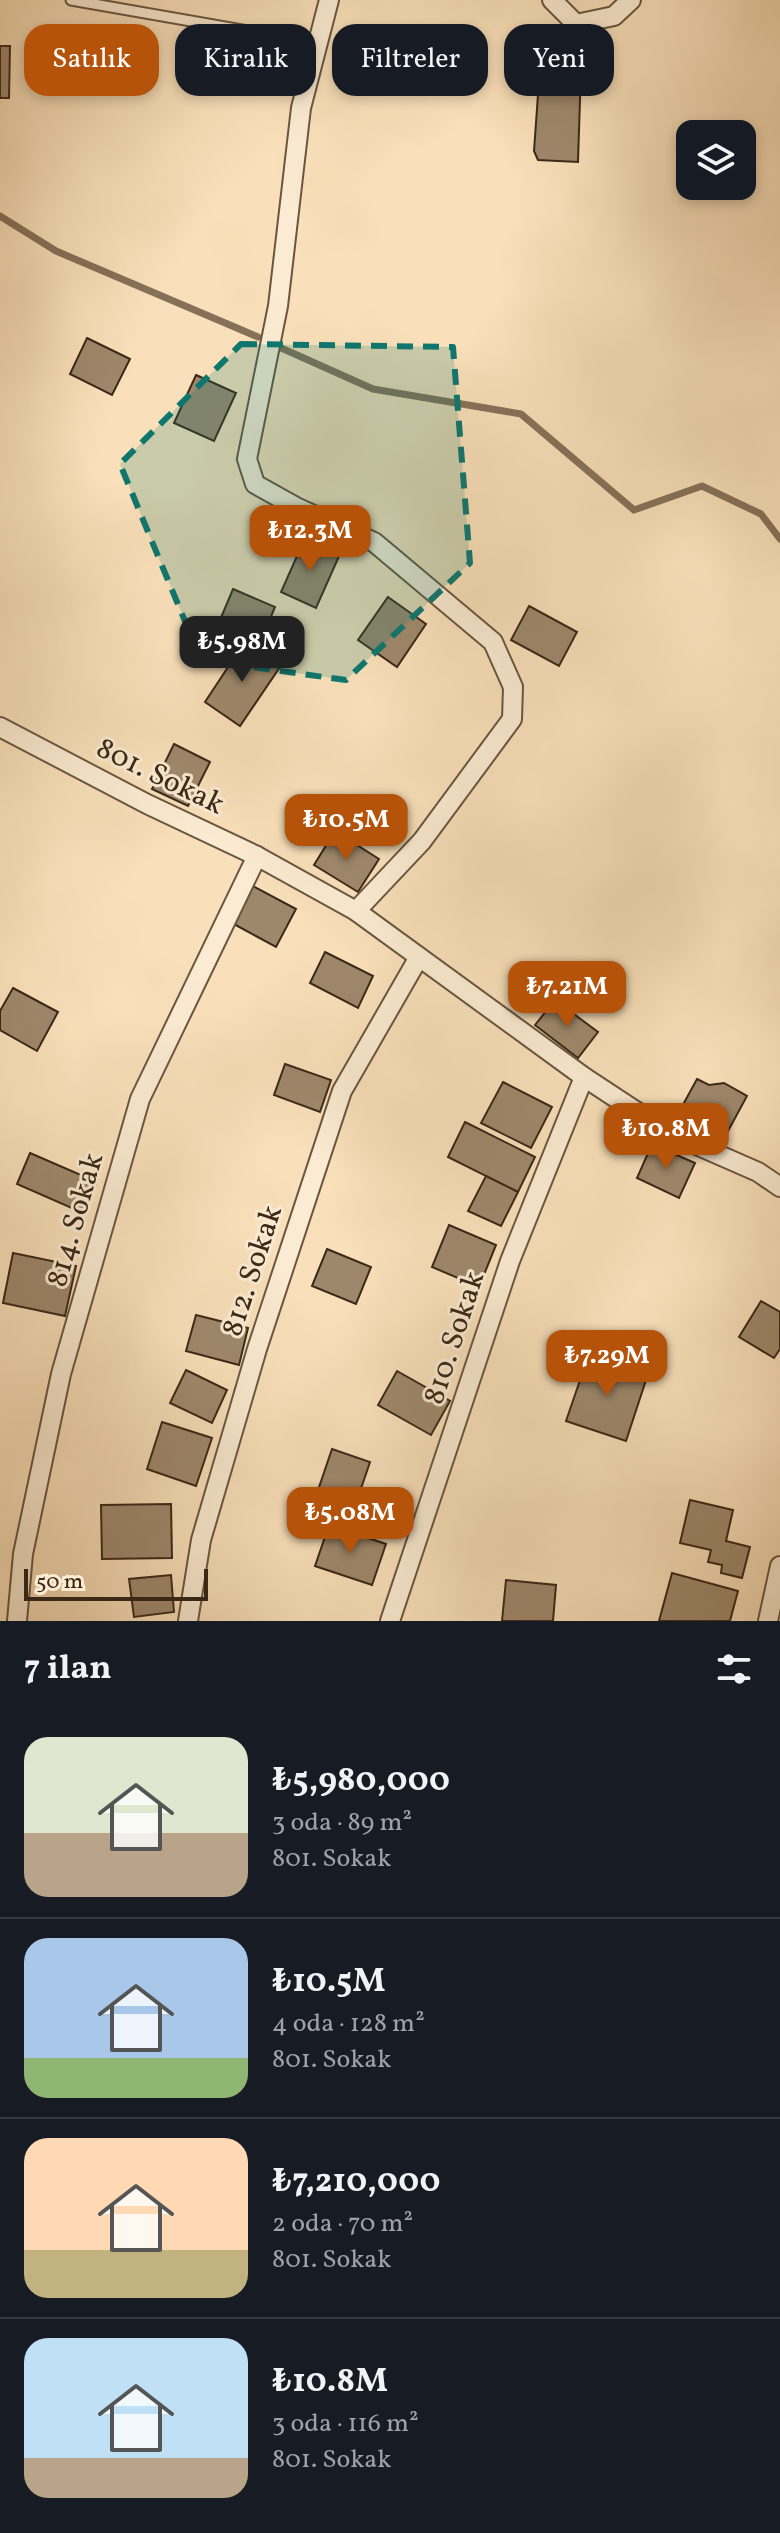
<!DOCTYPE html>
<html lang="tr">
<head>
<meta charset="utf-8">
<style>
  :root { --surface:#171b24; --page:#242831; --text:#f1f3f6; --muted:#9ea1a6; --line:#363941; --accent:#b45309 }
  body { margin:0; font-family:Vollkorn,serif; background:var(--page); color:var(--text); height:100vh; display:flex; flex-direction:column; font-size:30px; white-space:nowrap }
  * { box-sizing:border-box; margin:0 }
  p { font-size:26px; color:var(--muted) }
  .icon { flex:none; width:44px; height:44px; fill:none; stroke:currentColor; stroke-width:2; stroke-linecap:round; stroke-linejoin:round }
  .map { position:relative; height:1621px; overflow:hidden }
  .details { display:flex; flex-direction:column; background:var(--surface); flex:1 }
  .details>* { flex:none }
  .guide { position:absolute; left:24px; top:24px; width:732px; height:72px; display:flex; gap:16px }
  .controls { position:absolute; left:676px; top:120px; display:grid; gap:16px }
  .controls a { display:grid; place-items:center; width:80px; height:80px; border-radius:16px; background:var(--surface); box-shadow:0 4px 12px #0003; font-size:40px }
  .scale { position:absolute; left:24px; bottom:20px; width:184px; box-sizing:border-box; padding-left:8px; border:4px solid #3b2817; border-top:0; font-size:22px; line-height:28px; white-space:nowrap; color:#3b2817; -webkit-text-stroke:6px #fbebd2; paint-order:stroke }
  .price { position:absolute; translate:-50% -68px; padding:0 18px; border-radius:16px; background:var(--accent); color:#fff; font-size:26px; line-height:52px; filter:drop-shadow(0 2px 4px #0008) }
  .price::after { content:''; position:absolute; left:50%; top:48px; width:24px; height:18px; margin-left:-12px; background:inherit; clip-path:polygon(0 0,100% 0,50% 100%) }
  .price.selected { background:#222; color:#fff }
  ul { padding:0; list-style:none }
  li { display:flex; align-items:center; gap:24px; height:200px; padding:0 24px }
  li+li { border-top:2px solid var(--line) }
  li span { display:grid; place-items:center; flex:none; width:224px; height:160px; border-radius:24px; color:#555 }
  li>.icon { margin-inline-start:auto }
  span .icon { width:96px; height:96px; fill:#fffc; stroke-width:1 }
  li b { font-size:34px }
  h2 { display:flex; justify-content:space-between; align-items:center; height:96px; padding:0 24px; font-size:34px }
  .tag { padding:0 28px; border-radius:24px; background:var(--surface); box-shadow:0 4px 12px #0003; font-size:28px; line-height:72px }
  .tag.selected { background:var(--accent); color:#fff }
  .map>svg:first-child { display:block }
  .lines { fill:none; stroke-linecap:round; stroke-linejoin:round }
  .stream { stroke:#867158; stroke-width:7 }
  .building { fill:#9e886c; stroke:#3b2817; stroke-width:2 }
  .lane-casing { stroke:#6a5640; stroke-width:13 }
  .street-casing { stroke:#6a5640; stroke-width:22 }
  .lane { stroke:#fbebd2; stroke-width:9 }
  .street { stroke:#fbebd2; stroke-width:18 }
  .marked { fill:#0f766e; fill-opacity:0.2; stroke:#0f766e; stroke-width:6; stroke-dasharray:16 10; stroke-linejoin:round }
  .labels { text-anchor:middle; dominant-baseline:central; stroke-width:6; stroke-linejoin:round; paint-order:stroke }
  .street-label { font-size:30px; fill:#3b2817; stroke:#fbebd2 }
</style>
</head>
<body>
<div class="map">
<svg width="780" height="1621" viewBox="0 0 780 1621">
  <rect width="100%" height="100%" fill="#f9e0ba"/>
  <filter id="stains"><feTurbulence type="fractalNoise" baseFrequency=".0025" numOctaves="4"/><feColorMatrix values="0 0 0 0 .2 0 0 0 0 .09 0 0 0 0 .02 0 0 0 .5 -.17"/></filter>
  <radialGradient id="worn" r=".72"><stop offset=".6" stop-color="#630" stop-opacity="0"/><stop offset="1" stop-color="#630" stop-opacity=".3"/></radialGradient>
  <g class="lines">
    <!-- stream -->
    <g class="stream">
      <polyline points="0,216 56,251 258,337"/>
      <polyline points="279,347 373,389 521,414 634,510 702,486 761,514 780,539"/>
    </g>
  </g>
  <!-- building -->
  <g class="building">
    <polygon points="0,46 10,46 9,98 0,98"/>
    <polygon points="548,64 581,68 578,162 538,160 534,151 540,66"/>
    <polygon points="87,338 130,359 112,395 70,374"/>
    <polygon points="196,375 236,393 214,441 174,423"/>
    <polygon points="305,538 340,554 316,608 281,592"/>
    <polygon points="233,589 275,607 262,638 220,620"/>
    <polygon points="388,597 426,624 397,667 358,640"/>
    <polygon points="529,606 577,632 559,666 511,640"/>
    <polygon points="244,643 280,667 240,726 205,702"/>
    <polygon points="174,744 210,762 188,806 152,789"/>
    <polygon points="335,831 379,859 358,892 314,865"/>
    <polygon points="253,886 296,909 276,947 232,923"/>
    <polygon points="325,952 373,976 358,1008 310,983"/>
    <polygon points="13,988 58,1012 37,1051 0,1030 0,1011"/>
    <polygon points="555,1000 598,1032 578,1058 535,1025"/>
    <polygon points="285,1064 331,1080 320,1112 274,1095"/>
    <polygon points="697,1079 709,1085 724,1083 747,1096 721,1144 673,1123"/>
    <polygon points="503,1082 552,1107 531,1148 481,1123"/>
    <polygon points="465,1122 535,1157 518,1192 448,1157"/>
    <polygon points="652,1144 695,1163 679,1198 637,1178"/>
    <polygon points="30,1153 97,1182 83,1213 17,1184"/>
    <polygon points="486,1176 518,1192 501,1226 468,1211"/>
    <polygon points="449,1225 496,1245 479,1287 432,1267"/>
    <polygon points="327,1249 371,1267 356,1304 312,1286"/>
    <polygon points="13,1253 76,1266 65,1316 3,1303"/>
    <polygon points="761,1301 780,1312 780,1349 774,1358 739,1337"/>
    <polygon points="196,1315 248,1328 239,1365 186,1351"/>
    <polygon points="589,1354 648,1374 626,1441 566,1421"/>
    <polygon points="186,1370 227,1390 212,1423 170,1403"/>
    <polygon points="397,1371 450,1401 431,1435 378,1405"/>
    <polygon points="162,1422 212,1438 196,1486 147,1469"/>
    <polygon points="332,1449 370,1462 352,1515 314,1502"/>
    <polygon points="690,1500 733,1510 726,1541 750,1547 742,1578 721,1573 722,1565 708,1562 711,1550 680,1543"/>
    <polygon points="171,1504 172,1558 102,1559 101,1505"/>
    <polygon points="329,1525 386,1544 372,1585 315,1566"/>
    <polygon points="672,1573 738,1591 730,1621 659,1621"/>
    <polygon points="171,1575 174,1612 134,1617 129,1579"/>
    <polygon points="506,1580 556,1585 553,1621 502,1621"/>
  </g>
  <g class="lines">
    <!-- lane casing -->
    <g class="lane-casing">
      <polyline id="lane" points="71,0 317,43"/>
    </g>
    <!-- street casing -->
    <g class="street-casing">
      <g id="street">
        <polyline points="329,0 301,108 278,306 247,459 255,484 298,508 374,542 493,642 513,687 512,719 422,841 356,911"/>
        <polyline points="552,0 576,24 614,16 631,0"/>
        <polyline points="0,727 147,804 257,856 356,911 584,1077 669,1133 758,1172 780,1187"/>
        <polyline points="17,1621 23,1554 61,1374 140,1099 257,856"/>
        <polyline points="188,1621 201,1540 257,1349 342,1091 419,957"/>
        <polyline points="390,1621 510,1261 584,1077"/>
        <polyline points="768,1621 780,1566"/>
      </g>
    </g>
    <!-- lane -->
    <use href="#lane" class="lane"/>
    <!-- street -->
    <use href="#street" class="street"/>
  </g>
  <!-- marked area -->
  <path class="marked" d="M241 344 453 347 470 563 346 680 201 660 120 464Z"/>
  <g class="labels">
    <!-- street labels -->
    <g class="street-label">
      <text transform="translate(160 777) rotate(26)">801. Sokak</text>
      <text transform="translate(76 1220) rotate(-74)">814. Sokak</text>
      <text transform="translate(253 1271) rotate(-72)">812. Sokak</text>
      <text transform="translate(455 1338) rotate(-72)">810. Sokak</text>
    </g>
  </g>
  <rect width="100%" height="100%" filter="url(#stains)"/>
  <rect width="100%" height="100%" fill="url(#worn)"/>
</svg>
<div class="controls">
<a><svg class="icon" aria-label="layers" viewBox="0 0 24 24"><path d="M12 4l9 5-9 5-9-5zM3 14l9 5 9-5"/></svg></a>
</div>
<div class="scale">50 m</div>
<b class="price" style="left:310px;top:573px">₺12.3M</b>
<b class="price selected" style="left:242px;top:684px">₺5.98M</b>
<b class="price" style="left:346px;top:862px">₺10.5M</b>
<b class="price" style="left:567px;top:1029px">₺7.21M</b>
<b class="price" style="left:666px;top:1171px">₺10.8M</b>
<b class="price" style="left:607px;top:1398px">₺7.29M</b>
<b class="price" style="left:350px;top:1555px">₺5.08M</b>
<div class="guide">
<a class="tag selected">Satılık</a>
<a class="tag">Kiralık</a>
<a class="tag">Filtreler</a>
<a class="tag">Yeni</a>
</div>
</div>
<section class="details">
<h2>7 ilan<svg class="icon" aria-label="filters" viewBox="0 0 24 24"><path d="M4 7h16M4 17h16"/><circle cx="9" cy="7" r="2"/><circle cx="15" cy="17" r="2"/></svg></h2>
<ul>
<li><span style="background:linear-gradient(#dfe7d0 60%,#b9a48a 0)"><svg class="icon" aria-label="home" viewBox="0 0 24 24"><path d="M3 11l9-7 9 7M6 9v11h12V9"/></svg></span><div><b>₺5,980,000</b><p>3 oda · 89 m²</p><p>801. Sokak</p></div></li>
<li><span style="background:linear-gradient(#a9c7e8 75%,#8fb573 0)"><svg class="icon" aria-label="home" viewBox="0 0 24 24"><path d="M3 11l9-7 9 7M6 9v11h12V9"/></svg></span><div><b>₺10.5M</b><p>4 oda · 128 m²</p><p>801. Sokak</p></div></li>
<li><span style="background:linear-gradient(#ffd9b3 70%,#c2b280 0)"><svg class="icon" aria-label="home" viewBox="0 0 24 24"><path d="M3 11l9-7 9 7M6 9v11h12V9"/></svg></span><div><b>₺7,210,000</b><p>2 oda · 70 m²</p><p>801. Sokak</p></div></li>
<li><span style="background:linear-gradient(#bfe0f5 75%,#b9a48a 0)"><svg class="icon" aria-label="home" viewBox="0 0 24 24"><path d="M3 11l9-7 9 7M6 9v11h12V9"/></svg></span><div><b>₺10.8M</b><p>3 oda · 116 m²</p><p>801. Sokak</p></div></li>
</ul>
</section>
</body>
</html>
